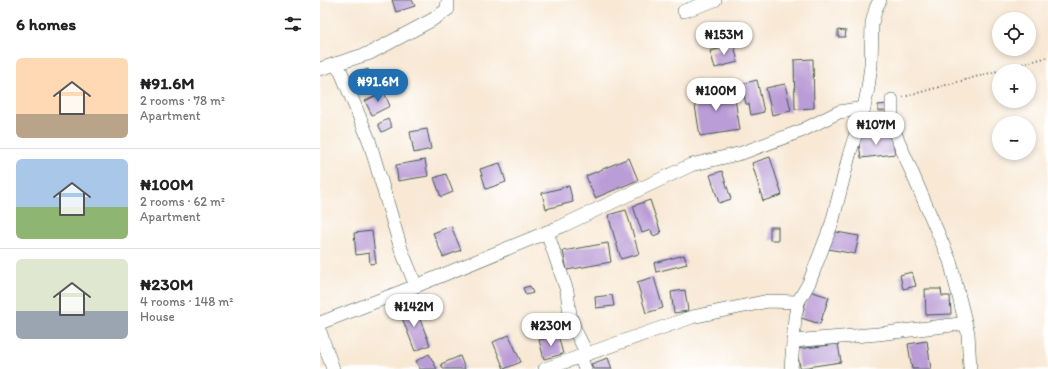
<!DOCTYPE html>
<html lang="en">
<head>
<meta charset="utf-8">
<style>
  :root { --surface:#fff; --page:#f2f2f2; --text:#222; --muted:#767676; --line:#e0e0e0; --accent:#1f6fb2 }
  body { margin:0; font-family:Itim,sans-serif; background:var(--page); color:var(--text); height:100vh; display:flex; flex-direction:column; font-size:15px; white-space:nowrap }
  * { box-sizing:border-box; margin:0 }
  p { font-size:13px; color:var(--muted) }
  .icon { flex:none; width:22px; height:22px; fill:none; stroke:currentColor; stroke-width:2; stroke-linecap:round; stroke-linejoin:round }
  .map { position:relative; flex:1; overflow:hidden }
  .sheet { display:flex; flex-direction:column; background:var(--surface); width:320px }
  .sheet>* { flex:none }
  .fabs { position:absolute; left:672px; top:12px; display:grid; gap:8px }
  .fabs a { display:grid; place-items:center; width:44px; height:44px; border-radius:50%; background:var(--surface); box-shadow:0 2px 6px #0003; font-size:20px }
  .price { position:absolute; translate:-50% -34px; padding:0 9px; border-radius:14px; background:#fff; color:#222; font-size:13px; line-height:26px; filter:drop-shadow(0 1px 2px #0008) }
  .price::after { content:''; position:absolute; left:50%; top:24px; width:12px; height:9px; margin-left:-6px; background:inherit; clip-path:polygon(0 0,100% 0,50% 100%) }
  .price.active { background:var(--accent); color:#fff }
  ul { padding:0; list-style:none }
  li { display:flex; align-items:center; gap:12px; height:100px; padding:0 16px }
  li+li { border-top:1px solid var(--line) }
  li span { display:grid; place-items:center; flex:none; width:112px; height:80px; border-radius:6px; color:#555 }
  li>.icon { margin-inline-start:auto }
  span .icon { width:48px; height:48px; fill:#fffc; stroke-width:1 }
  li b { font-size:17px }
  h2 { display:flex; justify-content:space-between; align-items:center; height:48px; padding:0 16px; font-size:17px }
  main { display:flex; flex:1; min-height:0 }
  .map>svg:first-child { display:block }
  .building { fill:#ba9cd6 }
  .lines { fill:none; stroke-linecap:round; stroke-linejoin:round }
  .minor-casing { stroke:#40574c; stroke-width:14 }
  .path { stroke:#40574c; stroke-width:2; stroke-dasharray:1 3; stroke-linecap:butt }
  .minor { stroke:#fff; stroke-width:13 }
</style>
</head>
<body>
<main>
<section class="sheet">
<h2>6 homes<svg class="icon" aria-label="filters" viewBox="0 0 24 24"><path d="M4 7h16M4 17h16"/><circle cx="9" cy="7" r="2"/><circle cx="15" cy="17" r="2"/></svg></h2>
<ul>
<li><span style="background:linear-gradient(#ffd9b3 70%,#b9a48a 0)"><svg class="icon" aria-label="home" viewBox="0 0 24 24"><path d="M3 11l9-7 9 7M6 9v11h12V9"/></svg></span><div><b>₦91.6M</b><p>2 rooms · 78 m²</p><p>Apartment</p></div></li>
<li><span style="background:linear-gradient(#a9c7e8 60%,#8fb573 0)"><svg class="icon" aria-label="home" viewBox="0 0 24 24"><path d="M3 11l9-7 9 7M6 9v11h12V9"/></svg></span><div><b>₦100M</b><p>2 rooms · 62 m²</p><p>Apartment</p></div></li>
<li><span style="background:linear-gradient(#dfe7d0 65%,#9aa5b1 0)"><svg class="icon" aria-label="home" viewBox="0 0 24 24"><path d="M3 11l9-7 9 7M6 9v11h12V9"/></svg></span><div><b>₦230M</b><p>4 rooms · 148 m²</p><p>House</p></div></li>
</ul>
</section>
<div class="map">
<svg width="728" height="369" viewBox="0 0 728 369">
  <rect width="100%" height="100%" fill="#fff"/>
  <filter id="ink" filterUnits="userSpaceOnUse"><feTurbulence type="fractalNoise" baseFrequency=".025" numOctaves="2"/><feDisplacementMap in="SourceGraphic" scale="8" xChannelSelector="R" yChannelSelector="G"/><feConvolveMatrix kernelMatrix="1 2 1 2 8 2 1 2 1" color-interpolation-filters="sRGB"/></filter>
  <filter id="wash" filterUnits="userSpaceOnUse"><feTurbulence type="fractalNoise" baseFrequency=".012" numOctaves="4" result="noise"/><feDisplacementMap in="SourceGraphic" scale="16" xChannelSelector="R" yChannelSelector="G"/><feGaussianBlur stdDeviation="0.9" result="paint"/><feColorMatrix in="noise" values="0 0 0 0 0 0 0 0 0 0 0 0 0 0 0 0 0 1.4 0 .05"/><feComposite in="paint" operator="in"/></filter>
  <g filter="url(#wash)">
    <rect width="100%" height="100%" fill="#f8e8d4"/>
    <g id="blocks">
      <!-- building -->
      <g class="building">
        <polygon points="72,0 92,0 95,6 76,12"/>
        <polygon points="518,30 526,31 525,37 518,37"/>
        <polygon points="414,45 418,62 395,68 390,51"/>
        <polygon points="493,59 494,108 475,109 474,60"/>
        <polygon points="48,69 52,79 42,82 39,72"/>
        <polygon points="437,80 444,112 431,115 429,104 426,104 421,84"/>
        <polygon points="465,84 471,111 452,115 446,88"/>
        <polygon points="413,87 420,130 380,136 373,93"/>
        <polygon points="64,92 70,106 52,115 45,101"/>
        <polygon points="568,104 568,111 558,111 558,105"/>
        <polygon points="68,119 72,127 62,132 58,124"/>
        <polygon points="107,129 111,149 94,153 90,132"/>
        <polygon points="572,133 575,154 541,158 538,137"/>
        <polygon points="450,157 462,195 443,201 432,163"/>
        <polygon points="309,158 318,180 275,198 266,176"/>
        <polygon points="105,160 108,176 78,181 76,165"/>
        <polygon points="180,163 186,182 166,189 160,169"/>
        <polygon points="402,171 411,199 399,203 390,175"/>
        <polygon points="126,174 133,192 121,197 114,178"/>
        <polygon points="249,186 253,202 226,209 222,193"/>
        <polygon points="330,200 341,233 333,236 331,230 322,233 313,206"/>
        <polygon points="306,210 319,254 301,259 288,215"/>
        <polygon points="131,226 141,250 123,257 113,233"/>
        <rect x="450" y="227" width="8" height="13"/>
        <polygon points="52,231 56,263 50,264 49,253 36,255 34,233"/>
        <polygon points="511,231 539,236 535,254 508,249"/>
        <polygon points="288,243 291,262 247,270 243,251"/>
        <polygon points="364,255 367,264 336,272 334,263"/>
        <polygon points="592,272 596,286 583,289 580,275"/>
        <polygon points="334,277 343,308 326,313 317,282"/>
        <polygon points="210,286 213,293 206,295 203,288"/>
        <polygon points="605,289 621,289 622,296 630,296 631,314 606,315"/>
        <polygon points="365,290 368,311 354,313 351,292"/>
        <polygon points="489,291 509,297 500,324 481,318"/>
        <polygon points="292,295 294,306 276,308 275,297"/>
        <polygon points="94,304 110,345 95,351 79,310"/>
        <polygon points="189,335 201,362 184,369 173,342"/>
        <polygon points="238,335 243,354 224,359 219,340"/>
        <polygon points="607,341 611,369 592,369 588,344"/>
        <polygon points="518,344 521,362 480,368 477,349"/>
        <polygon points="109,354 117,369 100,369 96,361"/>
        <polygon points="140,356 145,369 123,369 121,364"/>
        <polygon points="288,358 292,369 273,369 271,364"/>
      </g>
    </g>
  </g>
  <g filter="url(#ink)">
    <use href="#blocks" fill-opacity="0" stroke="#40574c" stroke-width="1"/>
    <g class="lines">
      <!-- minor casing -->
      <g class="minor-casing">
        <g id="minor">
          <polyline points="364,11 395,0"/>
          <polyline points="14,64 21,72 49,140 81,249 96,286"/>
          <polyline points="0,69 50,53 112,20 128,9 127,8 128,0"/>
          <polyline points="572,100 572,126 630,261 648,333 650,369"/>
          <polyline points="227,232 247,291 250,315 255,330 267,354"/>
          <polyline points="478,302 489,283 512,223 530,152 544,108 548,88 551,65 552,23 556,8 560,0"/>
          <polyline points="0,323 96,286 242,226 371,165 422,153 481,131 519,112 544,108"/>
          <polyline points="0,332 13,369"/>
          <polyline points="473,341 558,334 640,324"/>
          <polyline points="260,356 265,369"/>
          <polyline points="225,369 372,317 448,301 478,302 475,317 471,369"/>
        </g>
      </g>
      <!-- path -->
      <polyline class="path" points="583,97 728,57"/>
      <!-- minor -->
      <use href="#minor" class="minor"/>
    </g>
  </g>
</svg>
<div class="fabs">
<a><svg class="icon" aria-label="locate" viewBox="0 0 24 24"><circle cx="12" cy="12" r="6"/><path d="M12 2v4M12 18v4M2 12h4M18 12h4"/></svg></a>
<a>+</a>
<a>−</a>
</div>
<b class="price" style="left:404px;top:56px">₦153M</b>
<b class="price active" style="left:58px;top:103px">₦91.6M</b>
<b class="price" style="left:396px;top:112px">₦100M</b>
<b class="price" style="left:556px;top:146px">₦107M</b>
<b class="price" style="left:94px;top:328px">₦142M</b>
<b class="price" style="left:231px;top:347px">₦230M</b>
</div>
</main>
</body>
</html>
